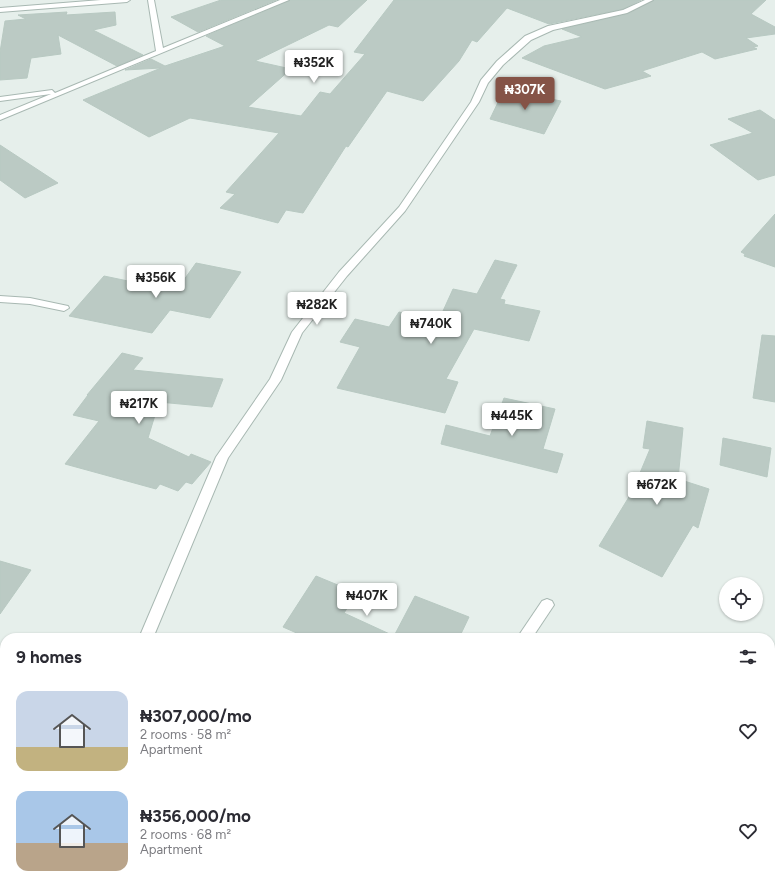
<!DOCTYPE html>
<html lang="en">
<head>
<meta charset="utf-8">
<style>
  :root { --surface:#fff; --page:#f7f7f7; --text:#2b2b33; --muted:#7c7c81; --accent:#855347 }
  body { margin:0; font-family:Figtree,sans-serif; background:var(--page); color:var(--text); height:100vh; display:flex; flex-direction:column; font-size:15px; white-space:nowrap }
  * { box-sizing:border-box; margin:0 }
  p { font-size:13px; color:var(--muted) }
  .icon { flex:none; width:22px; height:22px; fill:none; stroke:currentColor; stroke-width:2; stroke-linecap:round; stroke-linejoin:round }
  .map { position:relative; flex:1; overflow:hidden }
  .details { position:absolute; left:0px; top:633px; width:775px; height:256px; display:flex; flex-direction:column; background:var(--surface); border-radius:16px 16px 0 0; box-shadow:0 1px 3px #0004 }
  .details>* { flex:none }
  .fabs { position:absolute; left:719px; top:577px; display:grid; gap:8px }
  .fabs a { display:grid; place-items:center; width:44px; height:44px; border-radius:50%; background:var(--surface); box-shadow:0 1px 3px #0004; font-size:20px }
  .price { position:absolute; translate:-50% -34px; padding:0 9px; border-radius:4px; background:#fff; color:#222; font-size:13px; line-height:26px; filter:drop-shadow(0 1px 2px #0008) }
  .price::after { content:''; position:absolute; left:50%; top:24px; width:12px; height:9px; margin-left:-6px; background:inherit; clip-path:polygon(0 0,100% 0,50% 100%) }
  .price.active { background:var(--accent); color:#fff }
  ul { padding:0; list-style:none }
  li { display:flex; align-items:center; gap:12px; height:100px; padding:0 16px }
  li span { display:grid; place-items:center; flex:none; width:112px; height:80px; border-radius:12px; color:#555 }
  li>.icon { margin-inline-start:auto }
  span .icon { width:48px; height:48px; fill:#fffc; stroke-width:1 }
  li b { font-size:17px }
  h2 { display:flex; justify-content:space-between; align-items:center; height:48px; padding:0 16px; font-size:17px }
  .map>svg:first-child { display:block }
  .building { fill:#bbcac4; stroke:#b8c9c2 }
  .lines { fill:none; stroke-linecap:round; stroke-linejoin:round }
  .minor-casing { stroke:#a8b8b2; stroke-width:2 }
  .minor { fill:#fff; fill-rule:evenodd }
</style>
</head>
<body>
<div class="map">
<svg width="775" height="889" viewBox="0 0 775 889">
  <rect width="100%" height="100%" fill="#e6efeb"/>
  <!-- building -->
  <g class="building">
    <polygon points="221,0 276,0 198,32 171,17"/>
    <polygon points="290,0 367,0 338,27 329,25 255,61 291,69 248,107 301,116 320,92 330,94 365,54 354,52 394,0 641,0 623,9 549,24 507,8 477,42 472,40 459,61 423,101 387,91 348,147 346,146 303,213 286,210 278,223 220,208 235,194 226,192 279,133 190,118 149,137 83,100 161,68 125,70 151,59 165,66 225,46 206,36"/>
    <polygon points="654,0 766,0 751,14 775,27 775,34 746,38 758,46 753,47 757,49 715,59 702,52 642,71 651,76 605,89 522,58 544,46 582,37 562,29 627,14"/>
    <polygon points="67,12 66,15 115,12 116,25 93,30 143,55 117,66 58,35 61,54 31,58 27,78 0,80 0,52 5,21 26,19 18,15"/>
    <polygon points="507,90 561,101 544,134 490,119 502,94"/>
    <polygon points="760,110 775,120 775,175 758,180 710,145 753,133 728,119"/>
    <polygon points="0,145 58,183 25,198 0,180"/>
    <polygon points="775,214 775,267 744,256 745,254 741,252"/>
    <polygon points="495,260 517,265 500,299 505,300 504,304 540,311 529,341 474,329 446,379 458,382 445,413 337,388 360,347 340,342 355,319 389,327 399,312 438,322 453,289 477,294"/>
    <polygon points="196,263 241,272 210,318 170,310 152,333 69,316 104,276 176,291"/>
    <polygon points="762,335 775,336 775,402 753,398"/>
    <polygon points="122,353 143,358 133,370 223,379 212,407 159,402 148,438 189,457 191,454 211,462 192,484 186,482 178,491 160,484 156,489 65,464 99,421 73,415 88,395 87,395"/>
    <polygon points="504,398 555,409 543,449 563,454 557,473 441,444 446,425 490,436"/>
    <polygon points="647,421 683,428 678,479 709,489 698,528 693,525 662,577 599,546 632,492 650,449 643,448"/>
    <polygon points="723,438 771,448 767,477 720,465"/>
    <polygon points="0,561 31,570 0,614"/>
    <polygon points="316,576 357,593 344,613 394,636 415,596 469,617 459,638 308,638 283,627"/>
  </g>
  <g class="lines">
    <!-- minor casing -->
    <g class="minor-casing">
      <g id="minor">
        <polygon points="101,0 130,0 127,2 0,12 0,8"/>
        <polygon points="148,0 154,0 163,48 280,0 289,0 0,120 0,115 51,94 0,101 0,97 52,90 55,93 156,51"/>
        <polygon points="645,0 653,0 627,13 553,30 531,40 503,65 488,83 479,102 405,211 347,276 302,333 281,380 228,458 153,638 139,638 216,457 270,379 292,332 339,272 399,207 471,102 481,80 497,61 525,36 548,26 623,10"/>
        <polygon points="0,296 30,298 68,306 69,308 64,311 30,304 0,302"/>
        <polygon points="547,599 552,601 554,605 532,638 517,638 542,601"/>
        <polygon points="23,884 44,884 42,889 21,889"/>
        <polygon points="56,884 76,884 78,889 58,889"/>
        <polygon points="290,884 316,884 314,889 288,889"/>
        <polygon points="616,884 636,884 638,889 618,889"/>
      </g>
    </g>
    <!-- minor -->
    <use href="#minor" class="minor"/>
  </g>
</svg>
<div class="fabs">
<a><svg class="icon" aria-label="locate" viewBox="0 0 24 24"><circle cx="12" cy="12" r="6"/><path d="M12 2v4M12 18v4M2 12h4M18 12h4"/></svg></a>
</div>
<b class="price" style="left:314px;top:84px">₦352K</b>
<b class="price active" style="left:525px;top:111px">₦307K</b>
<b class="price" style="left:156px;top:299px">₦356K</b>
<b class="price" style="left:317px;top:326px">₦282K</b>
<b class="price" style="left:431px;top:345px">₦740K</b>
<b class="price" style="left:139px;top:425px">₦217K</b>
<b class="price" style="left:512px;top:437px">₦445K</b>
<b class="price" style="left:657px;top:506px">₦672K</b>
<b class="price" style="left:367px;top:617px">₦407K</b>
<section class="details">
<h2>9 homes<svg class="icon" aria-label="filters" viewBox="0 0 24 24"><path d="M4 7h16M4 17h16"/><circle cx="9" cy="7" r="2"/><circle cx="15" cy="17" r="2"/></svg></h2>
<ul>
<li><span style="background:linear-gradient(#c9d6e8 70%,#c2b280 0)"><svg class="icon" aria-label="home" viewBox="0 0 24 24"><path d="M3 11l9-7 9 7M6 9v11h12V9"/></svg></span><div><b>₦307,000/mo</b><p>2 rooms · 58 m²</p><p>Apartment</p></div><svg class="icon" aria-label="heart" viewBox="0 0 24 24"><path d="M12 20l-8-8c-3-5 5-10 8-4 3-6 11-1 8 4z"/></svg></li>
<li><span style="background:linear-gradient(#a9c7e8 65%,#b9a48a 0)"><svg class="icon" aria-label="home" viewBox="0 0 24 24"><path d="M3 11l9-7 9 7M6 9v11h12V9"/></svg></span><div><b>₦356,000/mo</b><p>2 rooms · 68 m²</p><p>Apartment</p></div><svg class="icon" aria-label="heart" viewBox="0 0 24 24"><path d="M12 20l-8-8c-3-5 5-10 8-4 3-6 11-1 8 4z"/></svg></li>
</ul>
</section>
</div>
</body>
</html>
